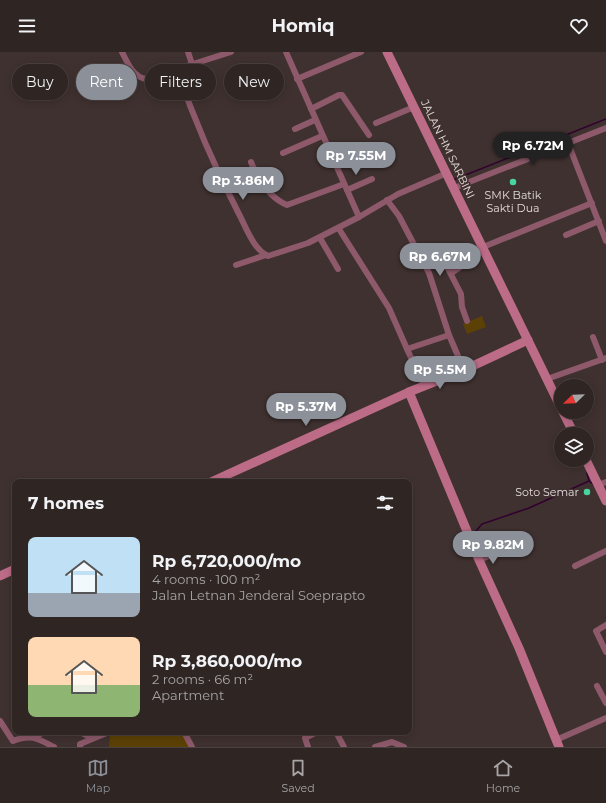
<!DOCTYPE html>
<html lang="en">
<head>
<meta charset="utf-8">
<style>
  :root { --surface:#2f2523; --page:#372d2b; --text:#f1f3f6; --muted:#a7a5a6; --line:#4a4241; --accent:#8c9099 }
  body { margin:0; font-family:Montserrat,sans-serif; background:var(--page); color:var(--text); height:100vh; display:flex; flex-direction:column; font-size:15px; white-space:nowrap }
  * { box-sizing:border-box; margin:0 }
  p { font-size:13px; color:var(--muted) }
  .icon { flex:none; width:22px; height:22px; fill:none; stroke:currentColor; stroke-width:2; stroke-linecap:round; stroke-linejoin:round }
  .map { position:relative; flex:1; overflow:hidden }
  .side { position:absolute; left:12px; top:427px; width:400px; height:256px; display:flex; flex-direction:column; background:var(--surface); border-radius:8px; box-shadow:0 2px 10px #0003,0 0 0 1px var(--line) }
  .side>* { flex:none }
  .top-card { position:absolute; left:12px; top:12px; width:400px; height:36px; display:flex; gap:8px }
  .needle { width:26px; rotate:247deg }
  .buttons { position:absolute; left:554px; top:327px; display:grid; gap:8px }
  .buttons a { display:grid; place-items:center; width:40px; height:40px; border-radius:50%; background:var(--surface); box-shadow:0 2px 10px #0003,0 0 0 1px var(--line); font-size:20px }
  .price { position:absolute; translate:-50% -34px; padding:0 9px; border-radius:14px; background:var(--accent); color:#fff; font-size:13px; line-height:26px; filter:drop-shadow(0 1px 2px #0008) }
  .price::after { content:''; position:absolute; left:50%; top:24px; width:12px; height:9px; margin-left:-6px; background:inherit; clip-path:polygon(0 0,100% 0,50% 100%) }
  .price.selected { background:#222; color:#fff }
  ul { padding:0; list-style:none }
  li { display:flex; align-items:center; gap:12px; height:100px; padding:0 16px }
  li span { display:grid; place-items:center; flex:none; width:112px; height:80px; border-radius:8px; color:#555 }
  li>.icon { margin-inline-start:auto }
  span .icon { width:48px; height:48px; fill:#fffc; stroke-width:1 }
  li b { font-size:17px }
  h2 { display:flex; justify-content:space-between; align-items:center; height:48px; padding:0 16px; font-size:17px }
  .tag { padding:0 14px; border-radius:18px; background:var(--surface); box-shadow:0 2px 10px #0003,0 0 0 1px var(--line); font-size:14px; line-height:36px }
  .tag.selected { background:var(--accent); color:#fff }
  header { display:flex; justify-content:space-between; align-items:center; height:52px; padding:0 16px; background:var(--surface); font-size:18px; font-weight:700 }
  .menu { display:flex; justify-content:space-around; align-items:center; height:56px; border-top:1px solid var(--line); background:var(--surface); font-size:11px; color:var(--muted) }
  .menu a { display:grid; justify-items:center; gap:2px }
  .menu .selected { color:var(--accent) }
  .map>svg:first-child { display:block }
  .green { fill:#5c4106 }
  .lines { fill:none; stroke-linecap:round; stroke-linejoin:round }
  .stream { stroke:#320130; stroke-width:1.5 }
  .street { stroke:#8d596b; stroke-width:6 }
  .secondary { stroke:#bd6c88; stroke-width:9 }
  .poi-dot { fill:#47d49e; stroke:#3f312f; stroke-width:1.5 }
  .labels { text-anchor:middle; dominant-baseline:central; stroke-width:3; stroke-linejoin:round; paint-order:stroke }
  .street-label { font-size:11px; fill:#e3dad9; stroke:#3f312f }
  .poi-label { font-size:11px; fill:#e3dad9; stroke:#3f312f }
</style>
</head>
<body>
<header><svg class="icon" aria-label="menu" viewBox="0 0 24 24"><path d="M4 6h16M4 12h16M4 18h16"/></svg>Homiq<svg class="icon" aria-label="heart" viewBox="0 0 24 24"><path d="M12 20l-8-8c-3-5 5-10 8-4 3-6 11-1 8 4z"/></svg></header>
<div class="map">
<svg width="606" height="695" viewBox="0 0 606 695">
  <rect width="100%" height="100%" fill="#3f312f"/>
  <!-- green -->
  <g class="green">
    <polygon points="482,264 486,275 467,282 463,272"/>
    <polygon points="110,680 181,680 190,695 109,695"/>
  </g>
  <g class="lines">
    <!-- stream -->
    <g class="stream">
      <polyline points="453,128 606,67"/>
      <polyline points="587,421 589,429"/>
      <polyline points="481,502 476,479 482,472 529,456 589,429 594,433"/>
    </g>
    <!-- street -->
    <g class="street">
      <path d="M122 0C127 10 133 25 146 27L231 0"/>
      <polyline points="188,0 192,12"/>
      <polyline points="286,0 359,165"/>
      <path d="M177 18C194 67 214 114 238 160 246 175 253 197 268 204L308 191 359 165 398 142 447 121"/>
      <polyline points="297,27 361,0"/>
      <polyline points="311,57 339,43 342,43 369,83"/>
      <polyline points="376,71 414,55"/>
      <polyline points="295,77 315,68"/>
      <polyline points="568,91 606,189"/>
      <polyline points="283,101 322,84"/>
      <path d="M251 110C258 127 268 145 287 153L344 132"/>
      <polyline points="454,136 606,76"/>
      <polyline points="347,138 372,127"/>
      <polyline points="244,139 261,131"/>
      <polyline points="387,148 399,164 429,221 449,283 464,318"/>
      <polyline points="339,177 389,256 407,297"/>
      <polyline points="566,183 599,169"/>
      <polyline points="320,186 338,217"/>
      <polyline points="483,195 592,151"/>
      <polyline points="442,205 461,242 462,255 467,269"/>
      <polyline points="236,213 266,203"/>
      <path d="M451 221C464 214 471 204 485 198"/>
      <polyline points="593,285 602,308"/>
      <polyline points="547,327 606,306"/>
      <polyline points="424,334 407,297 449,283"/>
      <polyline points="598,433 606,430"/>
      <polyline points="479,508 524,490"/>
      <polyline points="575,514 606,499"/>
      <polyline points="606,573 596,579 606,600"/>
      <polyline points="597,634 606,651"/>
      <path d="M0 669 13 689C31 682 37 686 54 695"/>
      <polyline points="80,680 92,686"/>
      <polyline points="184,680 192,695"/>
      <polyline points="336,680 344,695"/>
      <polyline points="35,685 44,680"/>
      <polyline points="556,688 606,666"/>
      <polyline points="80,695 80,692 109,680"/>
      <polyline points="308,695 305,686 317,680"/>
      <polyline points="375,695 392,690 404,695"/>
    </g>
    <!-- secondary -->
    <g class="secondary">
      <polyline points="387,0 561,356"/>
      <polyline points="409,340 479,508 519,596 559,695"/>
      <polyline points="563,360 574,382"/>
      <polyline points="586,408 606,449"/>
      <polyline points="211,430 409,340 464,318 528,288"/>
      <polyline points="0,524 15,517"/>
    </g>
  </g>
  <!-- markers -->
  <g class="poi-dot">
    <circle cx="513" cy="130" r="4"/>
    <circle cx="587" cy="440" r="4"/>
  </g>
  <g class="labels">
    <!-- street labels -->
    <g class="street-label">
      <text transform="translate(448 97) rotate(64)">JALAN HM SARBINI</text>
    </g>
    <!-- poi labels -->
    <g class="poi-label">
      <text x="513" y="143">SMK Batik<tspan x="513" dy="13">Sakti Dua</tspan></text>
      <text x="579" y="440" text-anchor="end">Soto Semar</text>
    </g>
  </g>
</svg>
<div class="buttons">
<a><svg class="needle" viewBox="-14 -14 28 28"><path d="M0-13l5 13h-10z" fill="#e53935"/><path d="M0 13l5-13h-10z" fill="#a7a5a6"/></svg></a>
<a><svg class="icon" aria-label="layers" viewBox="0 0 24 24"><path d="M12 4l9 5-9 5-9-5zM3 14l9 5 9-5"/></svg></a>
</div>
<b class="price selected" style="left:533px;top:114px">Rp 6.72M</b>
<b class="price" style="left:356px;top:124px">Rp 7.55M</b>
<b class="price" style="left:243px;top:149px">Rp 3.86M</b>
<b class="price" style="left:440px;top:225px">Rp 6.67M</b>
<b class="price" style="left:440px;top:338px">Rp 5.5M</b>
<b class="price" style="left:306px;top:375px">Rp 5.37M</b>
<b class="price" style="left:493px;top:513px">Rp 9.82M</b>
<div class="top-card">
<a class="tag">Buy</a>
<a class="tag selected">Rent</a>
<a class="tag">Filters</a>
<a class="tag">New</a>
</div>
<section class="side">
<h2>7 homes<svg class="icon" aria-label="filters" viewBox="0 0 24 24"><path d="M4 7h16M4 17h16"/><circle cx="9" cy="7" r="2"/><circle cx="15" cy="17" r="2"/></svg></h2>
<ul>
<li><span style="background:linear-gradient(#bfe0f5 70%,#9aa5b1 0)"><svg class="icon" aria-label="home" viewBox="0 0 24 24"><path d="M3 11l9-7 9 7M6 9v11h12V9"/></svg></span><div><b>Rp 6,720,000/mo</b><p>4 rooms · 100 m²</p><p>Jalan Letnan Jenderal Soeprapto</p></div></li>
<li><span style="background:linear-gradient(#ffd9b3 60%,#8fb573 0)"><svg class="icon" aria-label="home" viewBox="0 0 24 24"><path d="M3 11l9-7 9 7M6 9v11h12V9"/></svg></span><div><b>Rp 3,860,000/mo</b><p>2 rooms · 66 m²</p><p>Apartment</p></div></li>
</ul>
</section>
</div>
<nav class="menu">
<a class="selected"><svg class="icon" aria-label="map" viewBox="0 0 24 24"><path d="M3 6l6-2 6 2 6-2v14l-6 2-6-2-6 2zM9 4v14M15 6v14"/></svg>Map</a>
<a><svg class="icon" aria-label="saved" viewBox="0 0 24 24"><path d="M7 4h10v16l-5-4-5 4z"/></svg>Saved</a>
<a><svg class="icon" aria-label="home" viewBox="0 0 24 24"><path d="M3 11l9-7 9 7M6 9v11h12V9"/></svg>Home</a>
</nav>
</body>
</html>
